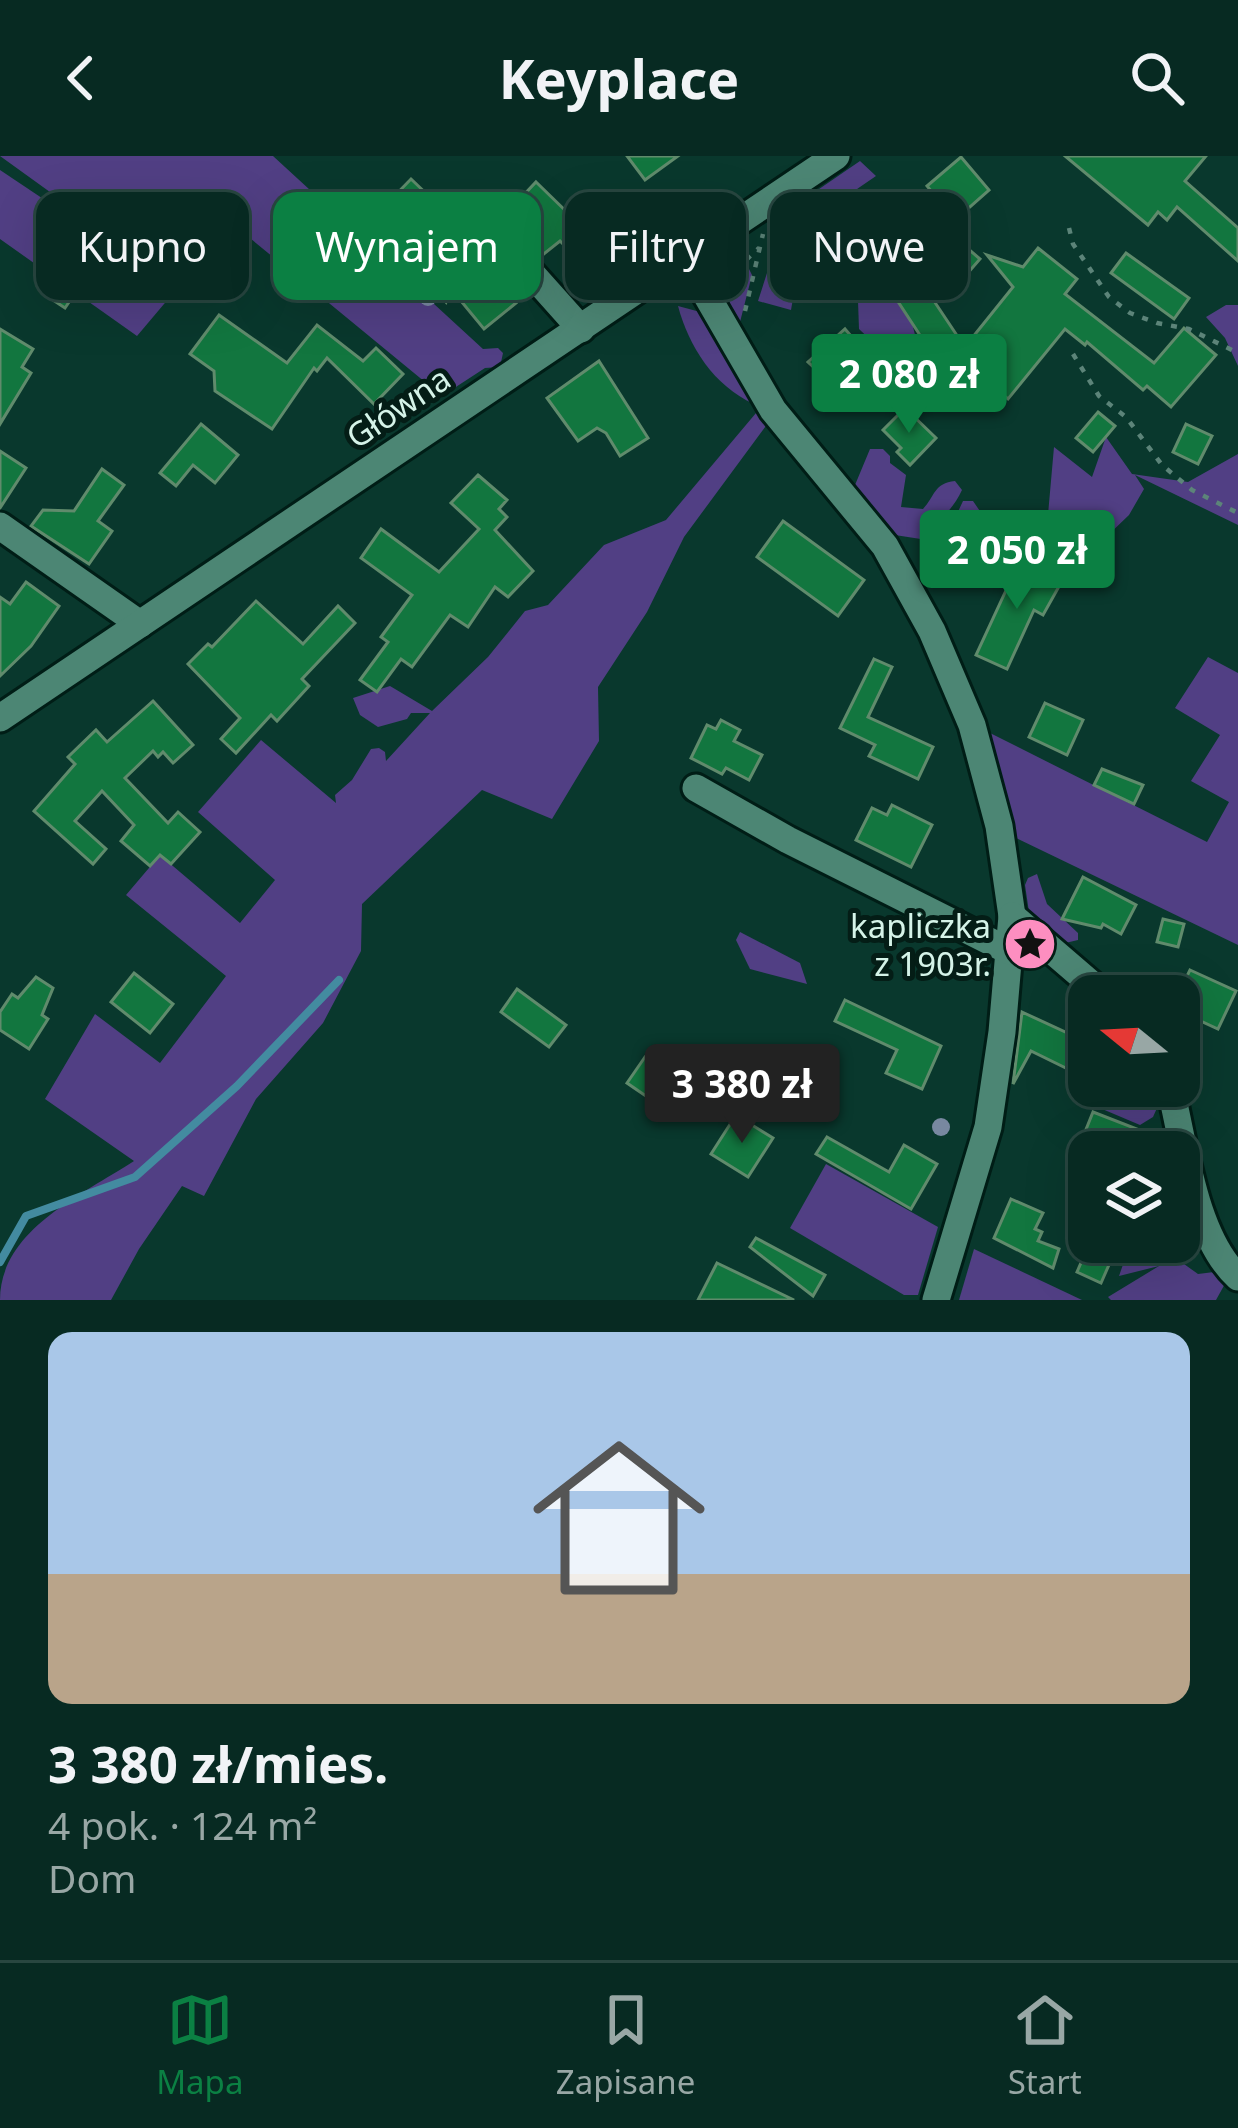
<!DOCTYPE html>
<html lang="pl">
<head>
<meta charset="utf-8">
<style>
  :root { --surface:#072a22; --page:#15362f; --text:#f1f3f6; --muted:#98a7a5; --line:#284640; --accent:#0b8043 }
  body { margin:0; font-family:"Noto Sans",sans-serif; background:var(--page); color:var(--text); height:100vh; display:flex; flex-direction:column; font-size:45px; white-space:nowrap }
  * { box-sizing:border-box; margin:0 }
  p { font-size:39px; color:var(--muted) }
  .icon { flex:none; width:66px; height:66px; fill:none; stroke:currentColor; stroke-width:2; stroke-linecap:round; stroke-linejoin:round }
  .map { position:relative; height:1144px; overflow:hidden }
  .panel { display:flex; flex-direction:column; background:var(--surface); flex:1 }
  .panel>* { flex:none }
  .guide { position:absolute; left:36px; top:36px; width:1167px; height:108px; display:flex; gap:24px }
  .needle { width:78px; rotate:288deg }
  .controls { position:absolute; left:1068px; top:819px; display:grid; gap:24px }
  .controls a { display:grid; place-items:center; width:132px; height:132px; border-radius:24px; background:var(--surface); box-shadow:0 12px 48px #0002,0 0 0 3px var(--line); font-size:60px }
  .price { position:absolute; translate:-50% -102px; padding:0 27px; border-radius:12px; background:var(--accent); color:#fff; font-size:39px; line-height:78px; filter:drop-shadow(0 3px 6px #0008) }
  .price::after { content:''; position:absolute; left:50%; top:72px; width:36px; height:27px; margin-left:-18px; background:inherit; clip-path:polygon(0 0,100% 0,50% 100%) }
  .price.active { background:#222; color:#fff }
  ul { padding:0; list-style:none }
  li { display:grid; align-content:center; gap:24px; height:636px; padding:0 48px }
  li span { display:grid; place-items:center; height:372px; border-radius:24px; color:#555 }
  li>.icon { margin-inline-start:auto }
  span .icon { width:216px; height:216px; fill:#fffc; stroke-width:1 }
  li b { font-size:51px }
  .chip { padding:0 42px; border-radius:24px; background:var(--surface); box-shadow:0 12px 48px #0002,0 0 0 3px var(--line); font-size:42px; line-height:108px }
  .chip.active { background:var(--accent); color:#fff }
  header { display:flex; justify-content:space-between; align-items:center; height:156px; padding:0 48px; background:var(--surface); font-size:54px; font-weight:700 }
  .tabs { display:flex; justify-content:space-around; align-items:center; height:168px; border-top:3px solid var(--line); background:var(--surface); font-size:33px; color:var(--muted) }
  .tabs a { display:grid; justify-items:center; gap:6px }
  .tabs .active { color:var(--accent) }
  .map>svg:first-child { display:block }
  .green { fill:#513f84 }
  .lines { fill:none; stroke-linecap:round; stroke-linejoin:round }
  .stream { stroke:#438ba0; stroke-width:8 }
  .building { fill:#12763f; stroke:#608b6c; stroke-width:3 }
  .minor-casing { stroke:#001d16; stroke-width:33 }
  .path { stroke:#5c8479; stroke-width:4.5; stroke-dasharray:6 9; stroke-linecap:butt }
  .minor { stroke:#4c8674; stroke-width:27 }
  .tree { fill:#7888a0 }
  .labels { text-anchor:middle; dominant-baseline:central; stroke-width:10; stroke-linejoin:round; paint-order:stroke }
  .street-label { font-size:33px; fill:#d5f3e8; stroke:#041d16 }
  .poi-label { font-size:33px; fill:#d5f3e8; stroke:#041d16; text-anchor:end }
</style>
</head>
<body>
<header><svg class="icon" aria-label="back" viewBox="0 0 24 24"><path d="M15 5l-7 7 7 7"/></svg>Keyplace<svg class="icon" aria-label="search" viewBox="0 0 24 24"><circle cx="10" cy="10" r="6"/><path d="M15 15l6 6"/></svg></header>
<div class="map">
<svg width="1238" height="1144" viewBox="0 0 1238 1144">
  <rect width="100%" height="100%" fill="#09382d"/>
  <!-- green -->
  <g class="green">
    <polygon points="0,0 273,0 483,193 498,192 503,197 500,211 485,212 442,240 245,78 202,130 181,114 172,124"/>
    <polygon points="860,5 876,20 806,68 791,154 758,145 787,55"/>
    <polygon points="0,14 163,123 175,135 137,180 0,83"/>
    <polygon points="748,111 752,119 740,166 735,170 715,122 718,118 723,124 732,124"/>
    <polygon points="889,132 912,167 918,191 912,199 875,188 859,173 858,145"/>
    <polygon points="1226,149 1238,149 1238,210 1225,182 1206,161"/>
    <path d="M678 150 704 157 754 248C714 230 689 191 678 150Z"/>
    <path d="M756 257 768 267 684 381 647 456 598 531 599 585 552 663 482 634 362 748 361 795 323 867 256 943 204 1040 182 1030 139 1093 111 1144H0C0 1074 82 1039 134 1005L45 943 95 858 160 907 226 820 126 739 160 699 240 767 275 724 198 656 261 584 336 647 335 639 352 624 371 593 379 592 385 596 386 605 430 557H411L407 563 378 571 360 559 353 542 390 530 432 555 488 501 525 455 548 449 604 389 666 364Z"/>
    <polygon points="1106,281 1132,318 1188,326 1238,298 1238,369 1135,319 1144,333 1129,359 1104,383 1074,384 1047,370 1054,291 1092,321"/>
    <path d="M870 293H883L890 300V307L906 319 901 351 923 353C935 340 934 327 955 325L962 334C953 354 937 365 927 384L895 379 855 329Z"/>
    <path d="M963 345H973L984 361C975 388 962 404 933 411L929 409 933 390 948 377Z"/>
    <polygon points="1208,501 1238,517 1238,789 1010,679 986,575 1207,686 1229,646 1191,625 1220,579 1175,552"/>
    <polygon points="1037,718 1047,748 1078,777 1078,784 1061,788 1030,763 1025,729 1028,722"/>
    <polygon points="740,776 800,807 807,828 750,813 736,784"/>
    <polygon points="1090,930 1120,930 1124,939 1133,930 1146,930 1157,952 1153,961 1140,969 1088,947"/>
    <polygon points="826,1008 938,1071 918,1139 904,1139 790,1072"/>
    <polygon points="974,1093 1082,1144 959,1144"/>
    <polygon points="1145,1095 1177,1103 1198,1118 1214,1116 1226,1126 1216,1144 1111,1144 1108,1141 1159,1110 1119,1120 1126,1100"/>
  </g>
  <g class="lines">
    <!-- stream -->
    <polyline class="stream" points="0,1106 26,1060 135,1021 237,930 339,824"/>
  </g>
  <!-- building -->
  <g class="building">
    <polygon points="627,0 678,0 645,24"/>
    <polygon points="1065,0 1206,0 1185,25 1238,72 1238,105 1177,51 1167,64 1158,56 1148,69"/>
    <polygon points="961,1 989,34 955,64 927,30"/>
    <polygon points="411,23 434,45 403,78 379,56"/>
    <polygon points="536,26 574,63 590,47 615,71 613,80 584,109 560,85 540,101 510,79 531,58 518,45"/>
    <polygon points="888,78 924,130 960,184 931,196 889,132 882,137 856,101"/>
    <polygon points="952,79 980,103 967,118 939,94"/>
    <polygon points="411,82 455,120 446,146 429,127 425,131 393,103"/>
    <polygon points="1038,92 1077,123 1065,138 1154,207 1184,172 1216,199 1171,251 1147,230 1143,234 1087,186 1085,189 1065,173 1008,243 987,226 999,211 968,187 1013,131 987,99 1023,111"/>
    <polygon points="1126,97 1189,142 1174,163 1111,117"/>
    <polygon points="481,118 489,127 496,122 516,147 484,173 456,139"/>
    <polygon points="60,121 78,133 65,152 47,140"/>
    <polygon points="219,159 287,207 317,169 363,205 376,192 403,218 374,248 327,202 317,215 314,212 272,273 215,235 214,215 190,198"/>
    <polygon points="0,173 33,193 22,211 31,217 0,268"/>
    <polygon points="845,173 871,203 885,190 920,227 896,249 862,211 837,233 808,206"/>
    <polygon points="599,205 648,282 620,300 606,277 597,272 578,285 547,242"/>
    <polygon points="905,252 936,282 910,309 897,296 901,292 883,274"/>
    <polygon points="1098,256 1115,270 1093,296 1076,282"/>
    <polygon points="201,268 238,299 215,327 193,309 176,330 160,317"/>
    <polygon points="1186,268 1212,280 1198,308 1173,296"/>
    <polygon points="0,295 26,312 0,352"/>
    <polygon points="102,313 124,329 98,365 112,375 89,408 31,370 43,354 74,355"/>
    <polygon points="478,319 507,344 499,353 507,361 495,374 533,415 508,441 495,431 468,471 450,459 412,511 401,503 377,536 360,524 388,486 381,481 412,439 361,402 381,373 439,416 479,373 451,347"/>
    <polygon points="783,365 864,424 838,460 757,401"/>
    <polygon points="1021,402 1062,425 1043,459 1034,454 1007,513 976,499"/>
    <polygon points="26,426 59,450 31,490 0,520 0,441 10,448"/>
    <polygon points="256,445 303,488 338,450 355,467 302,523 309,530 277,565 271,559 236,597 221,583 240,562 188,508 208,488 212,491"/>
    <polygon points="874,503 892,511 868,561 933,591 918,623 869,600 875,589 840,572"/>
    <polygon points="153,545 193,589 173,607 163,596 158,601 153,595 125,622 168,667 178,656 200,676 171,708 160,699 150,710 121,685 134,669 102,635 75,665 106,693 93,708 34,655 75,608 68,601 96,574 107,586"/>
    <polygon points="1045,547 1083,564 1067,599 1029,581"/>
    <polygon points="721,564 740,574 734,585 762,599 749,624 726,612 722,618 691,602 707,569 716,573"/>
    <polygon points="1102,613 1143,629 1134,648 1094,629"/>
    <polygon points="892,649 932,669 911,711 856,684 872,652 887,659"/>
    <polygon points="1083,721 1136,749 1121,778 1103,768 1101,772 1062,763"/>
    <polygon points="1163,763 1184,768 1178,791 1157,786"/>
    <polygon points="1190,814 1236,835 1218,873 1179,855 1179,836"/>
    <polygon points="134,817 173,848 150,877 111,846"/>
    <polygon points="36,821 53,832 42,859 48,863 29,893 0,874 0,856 12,838 18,842"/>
    <polygon points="517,833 566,869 549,891 501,856"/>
    <polygon points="845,844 941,890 922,933 886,917 897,894 835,865"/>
    <polygon points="1022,856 1089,887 1076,917 1031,895 1013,928"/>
    <polygon points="654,900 671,912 669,916 677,922 659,949 627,927 645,901 651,905"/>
    <polygon points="1093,956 1137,973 1127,996 1077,996"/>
    <polygon points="736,959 773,982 748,1021 711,998"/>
    <polygon points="827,981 889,1016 904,989 937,1008 911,1053 816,998"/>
    <polygon points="1011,1043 1043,1057 1035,1073 1042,1076 1038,1085 1059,1093 1053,1112 994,1082"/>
    <polygon points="756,1082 825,1119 813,1140 750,1091"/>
    <polygon points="1090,1086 1119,1086 1101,1127 1077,1116"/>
    <polygon points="717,1107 794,1144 698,1144"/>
  </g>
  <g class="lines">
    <!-- minor casing -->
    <g class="minor-casing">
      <g id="minor">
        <polyline points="468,70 531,117 581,173"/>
        <polyline points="685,102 773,254 885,390 932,475 972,569 999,670 1012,760 1002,876 988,971 936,1144"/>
        <polyline points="0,370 140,468"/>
        <polyline points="0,562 836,0"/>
        <polyline points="696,632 788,684 1009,795"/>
        <polyline points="1012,760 1105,840"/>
        <path d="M1170 930C1184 987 1194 1081 1238 1121"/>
      </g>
    </g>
    <!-- path -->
    <g class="path">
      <polyline points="1069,72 1073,88 1109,141 1130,157 1157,167 1189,173 1238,197"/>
      <polyline points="746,104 759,92"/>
      <polyline points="745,155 763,78"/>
      <polyline points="1073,198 1099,240 1126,261 1162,309 1192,334 1238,357"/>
    </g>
    <!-- minor -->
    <use href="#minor" class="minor"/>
  </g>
  <!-- trees -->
  <g class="tree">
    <circle cx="428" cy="141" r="9"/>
    <circle cx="1033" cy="802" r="9"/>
    <circle cx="941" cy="971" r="9"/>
  </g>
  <!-- icons -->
  <defs>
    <g id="sight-disc" transform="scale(2.7)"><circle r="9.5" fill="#fd8ec0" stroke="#041d16"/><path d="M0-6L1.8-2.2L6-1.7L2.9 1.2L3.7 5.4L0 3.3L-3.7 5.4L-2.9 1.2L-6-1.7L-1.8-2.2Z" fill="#111"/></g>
  </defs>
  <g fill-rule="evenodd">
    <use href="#sight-disc" x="1030" y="788"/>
  </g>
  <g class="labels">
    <!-- street labels -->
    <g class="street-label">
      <text transform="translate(398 251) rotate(-34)">Główna</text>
    </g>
    <!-- poi labels -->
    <g class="poi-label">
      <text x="991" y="769">kapliczka<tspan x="991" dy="38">z 1903r.</tspan></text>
    </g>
  </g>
</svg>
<div class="controls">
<a><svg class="needle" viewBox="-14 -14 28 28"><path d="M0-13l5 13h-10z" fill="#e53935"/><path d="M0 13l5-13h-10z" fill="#98a7a5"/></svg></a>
<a><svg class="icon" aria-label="layers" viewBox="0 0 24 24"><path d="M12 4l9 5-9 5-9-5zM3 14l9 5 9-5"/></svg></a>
</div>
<b class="price" style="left:909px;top:280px">2 080 zł</b>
<b class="price" style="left:1017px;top:456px">2 050 zł</b>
<b class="price active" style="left:742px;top:990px">3 380 zł</b>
<div class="guide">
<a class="chip">Kupno</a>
<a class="chip active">Wynajem</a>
<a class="chip">Filtry</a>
<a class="chip">Nowe</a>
</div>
</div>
<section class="panel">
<ul>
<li><span style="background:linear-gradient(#a9c7e8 65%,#b9a48a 0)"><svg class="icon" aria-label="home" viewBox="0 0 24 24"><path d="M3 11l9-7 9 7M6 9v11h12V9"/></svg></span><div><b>3 380 zł/mies.</b><p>4 pok. · 124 m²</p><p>Dom</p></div></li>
</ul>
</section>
<nav class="tabs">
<a class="active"><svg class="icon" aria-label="map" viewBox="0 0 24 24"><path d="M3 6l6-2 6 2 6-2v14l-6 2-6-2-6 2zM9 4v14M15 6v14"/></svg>Mapa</a>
<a><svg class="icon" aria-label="saved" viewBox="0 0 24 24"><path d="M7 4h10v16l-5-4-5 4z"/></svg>Zapisane</a>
<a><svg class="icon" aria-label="home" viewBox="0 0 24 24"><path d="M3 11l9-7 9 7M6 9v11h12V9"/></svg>Start</a>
</nav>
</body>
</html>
